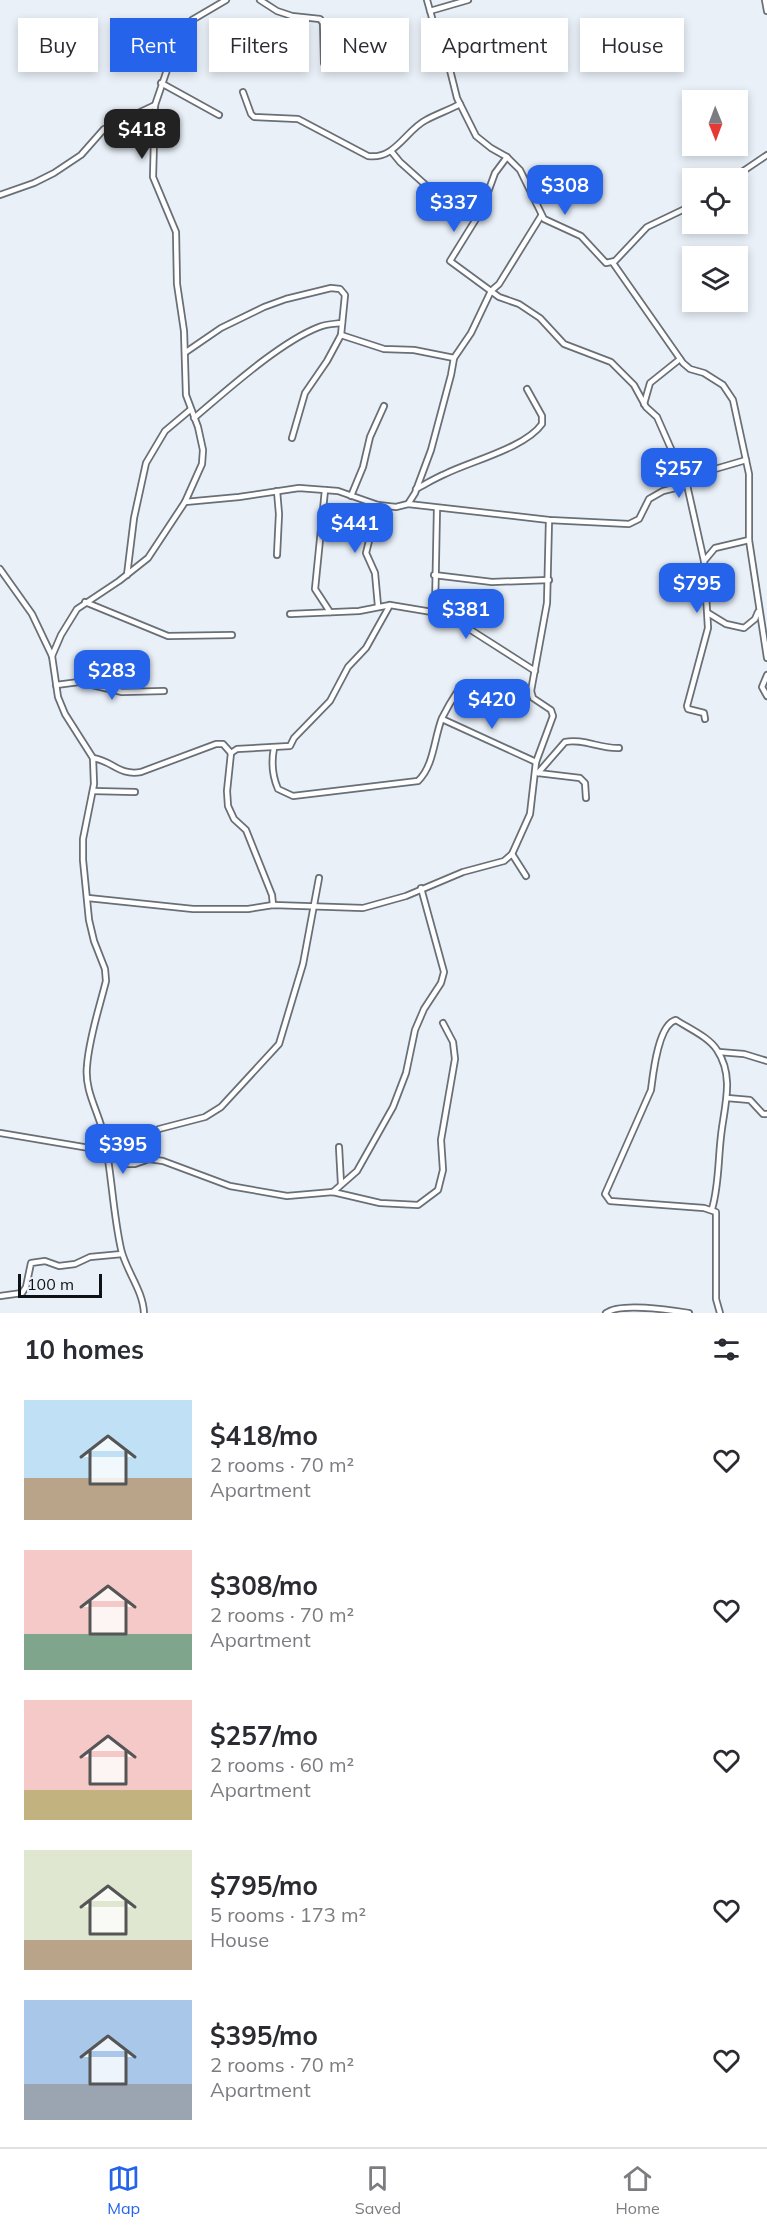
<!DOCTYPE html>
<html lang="en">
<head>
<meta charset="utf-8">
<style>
  :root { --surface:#fff; --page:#f2f2f3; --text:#2b2b33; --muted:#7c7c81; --line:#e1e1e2; --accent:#2563eb }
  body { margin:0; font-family:Mulish,sans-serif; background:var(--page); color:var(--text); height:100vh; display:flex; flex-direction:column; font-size:22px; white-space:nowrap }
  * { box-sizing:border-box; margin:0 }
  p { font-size:20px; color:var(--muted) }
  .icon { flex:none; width:33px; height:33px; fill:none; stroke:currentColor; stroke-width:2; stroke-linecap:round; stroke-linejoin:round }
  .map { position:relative; height:1313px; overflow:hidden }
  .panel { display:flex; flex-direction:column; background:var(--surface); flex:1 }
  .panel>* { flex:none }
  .guide { position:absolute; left:18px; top:18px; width:732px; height:54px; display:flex; gap:12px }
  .needle { width:39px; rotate:179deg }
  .controls { position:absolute; left:682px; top:90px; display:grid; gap:12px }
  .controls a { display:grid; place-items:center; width:66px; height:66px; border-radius:0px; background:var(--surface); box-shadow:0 3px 9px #0003; font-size:30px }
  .scale { position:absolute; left:18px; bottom:15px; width:84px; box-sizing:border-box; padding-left:6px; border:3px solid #0f1215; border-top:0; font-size:16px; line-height:21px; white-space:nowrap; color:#0f1215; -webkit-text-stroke:4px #e9f0f8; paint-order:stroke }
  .price { position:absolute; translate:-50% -51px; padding:0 14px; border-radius:12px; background:var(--accent); color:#fff; font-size:20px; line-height:39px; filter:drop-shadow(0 2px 3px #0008) }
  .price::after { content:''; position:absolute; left:50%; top:36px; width:18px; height:14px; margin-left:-9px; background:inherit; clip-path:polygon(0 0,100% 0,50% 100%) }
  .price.active { background:#222; color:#fff }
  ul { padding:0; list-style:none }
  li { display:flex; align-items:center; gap:18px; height:150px; padding:0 24px }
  li span { display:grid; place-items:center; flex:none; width:168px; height:120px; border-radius:0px; color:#555 }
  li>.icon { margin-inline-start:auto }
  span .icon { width:72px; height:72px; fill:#fffc; stroke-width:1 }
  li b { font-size:26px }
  h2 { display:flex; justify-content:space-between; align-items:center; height:72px; padding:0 24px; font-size:26px }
  .chip { padding:0 21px; border-radius:0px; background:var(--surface); box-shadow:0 3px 9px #0003; font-size:21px; line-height:54px }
  .chip.active { background:var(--accent); color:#fff }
  .tabs { display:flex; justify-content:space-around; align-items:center; height:84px; border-top:2px solid var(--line); background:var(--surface); font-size:16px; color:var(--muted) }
  .tabs a { display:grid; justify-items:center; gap:3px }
  .tabs .active { color:var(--accent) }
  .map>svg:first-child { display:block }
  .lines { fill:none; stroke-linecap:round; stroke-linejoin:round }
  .street-casing { stroke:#696f76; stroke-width:8 }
  .street { stroke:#fff; stroke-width:4.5 }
</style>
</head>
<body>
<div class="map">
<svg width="767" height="1313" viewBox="0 0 767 1313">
  <rect width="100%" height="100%" fill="#e9f0f8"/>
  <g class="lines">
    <!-- street casing -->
    <g class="street-casing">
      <g id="street">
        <polyline points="260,0 277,11 292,16 320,19 323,23 324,63"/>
        <polyline points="427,0 441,50 449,66 457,98 476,136 491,148 507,157 520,170 544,219 581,236 606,263 615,261 647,227 693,205"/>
        <polyline points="765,0 767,11"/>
        <polyline points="430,11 468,0"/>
        <polyline points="161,83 219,115"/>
        <path d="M243 92 251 114 254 117 298 119 368 156C395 160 406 130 426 120 437 114 449 110 460 104"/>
        <polyline points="391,151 400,162 439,197"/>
        <polyline points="507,157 495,173 481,211 450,261 499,297 519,304 540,318 564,344 611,362 634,385 646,407 657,417 687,485 704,561"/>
        <polyline points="733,178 767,155"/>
        <polyline points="0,195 34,183 54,173 81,155 104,129 155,105"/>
        <polyline points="613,263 683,363 690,369 704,373 723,385 733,400 749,474 749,540 767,658"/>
        <polyline points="341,335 384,349 414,350 454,358"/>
        <polyline points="186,352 221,328 264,307 286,299 331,288 340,289 345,295 341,335 327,361 305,393 292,438"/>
        <polyline points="644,404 650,383 680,359"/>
        <path d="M194 418C227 390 280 342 319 327 326 324 334 324 342 323"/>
        <path d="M416 489C426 484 435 478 445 474 471 461 525 448 542 424V416L527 389"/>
        <polyline points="325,490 315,589 330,612"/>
        <polyline points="277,491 279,514 277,555"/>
        <polyline points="351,496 363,467 370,437 384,406"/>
        <polyline points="185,502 202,464 203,450 198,427 186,395 184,331 177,284 176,232 153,177 155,105 180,32 192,20 226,0"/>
        <polyline points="408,504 549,520 629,524 639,519 649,499 663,491 687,485 698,474 746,460"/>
        <polyline points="378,505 366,553 375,573 378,606"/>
        <polyline points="437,508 435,609 443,617 463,625 535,671"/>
        <path d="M0 569 32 614 52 656 58 697 65 714 93 758 94 784 83 839V860L89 920 94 941 105 969 106 981C99 1009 89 1038 87 1066 84 1093 101 1115 105 1141 112 1177 113 1213 121 1249 126 1271 143 1290 144 1313"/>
        <polyline points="127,575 134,518 146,463 165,431 190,410"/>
        <polyline points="434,575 492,582 549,580"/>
        <polyline points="85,602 168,636 232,635"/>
        <polyline points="708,613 726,624 744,628 755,619 758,612"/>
        <polyline points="290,614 359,611 390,605 438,613"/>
        <polyline points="52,656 61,635 77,609 119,581 148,558 185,502 239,497 299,488 338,491 378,505 396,507 408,504 415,493 431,450 451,375 454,358 471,333 491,291 499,284 541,216"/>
        <polyline points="767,675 762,687 767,696"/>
        <polyline points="56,685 79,682 122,692 164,691"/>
        <polyline points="442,719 536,762"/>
        <polyline points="705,719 704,713 688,709 687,706 708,628 704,561 715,548 749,540"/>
        <path d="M274 748C271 763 272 775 278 789L293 796 418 781C434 766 434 738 442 718 447 708 453 698 459 689"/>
        <path d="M93 758C113 761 119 776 141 772L216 744H223L231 753"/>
        <path d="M538 773 565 742C582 738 601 749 619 748"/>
        <polyline points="538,773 580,778 585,783 586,798"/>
        <polyline points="93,791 135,792"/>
        <polyline points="512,854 526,876"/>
        <polyline points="88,898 193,909 248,909 273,905 363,908 406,896 463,872 504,861 512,854 530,814 536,762 553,716 551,710 533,698 531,691 547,603 549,520"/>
        <polyline points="273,905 272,895 246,830 234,819 228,806 227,791 231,753 237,749 290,746 294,738 330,701 348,667 366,648 390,605"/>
        <polyline points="719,1052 744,1054 767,1061"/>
        <polyline points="727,1098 750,1100 763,1114 767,1114"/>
        <polyline points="0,1133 107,1151 125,1164 135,1164 149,1159 163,1161 230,1186 287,1196 333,1192 380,1203 418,1205 438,1190 443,1170 441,1140 455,1059 453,1042 443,1023"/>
        <polyline points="339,1147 341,1184"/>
        <polyline points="142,1161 148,1139 159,1129 205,1117 221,1107 279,1044 303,964 319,878"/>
        <polyline points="333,1192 357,1171 393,1107 406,1073 415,1030 424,1009 441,983 444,972 421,888"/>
        <path d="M712 1209C719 1185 718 1161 721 1136 724 1107 735 1077 717 1050 709 1037 688 1028 676 1020 658 1024 653 1074 651 1090L605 1194 610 1201 704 1208 716 1212V1299L720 1313"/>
        <polyline points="0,1296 22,1293 26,1287 31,1263 45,1261 59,1266 75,1264 90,1257 122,1254"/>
        <path d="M606 1313C621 1302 670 1310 689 1313"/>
      </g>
    </g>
    <!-- street -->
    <use href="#street" class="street"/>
  </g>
</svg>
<div class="controls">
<a><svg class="needle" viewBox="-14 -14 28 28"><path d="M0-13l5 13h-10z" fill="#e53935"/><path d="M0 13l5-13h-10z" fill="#7c7c81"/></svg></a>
<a><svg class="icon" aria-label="locate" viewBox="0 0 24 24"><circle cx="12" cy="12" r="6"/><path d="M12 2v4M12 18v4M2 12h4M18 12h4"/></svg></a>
<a><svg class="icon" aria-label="layers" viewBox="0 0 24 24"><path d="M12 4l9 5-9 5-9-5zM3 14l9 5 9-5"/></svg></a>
</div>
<div class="scale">100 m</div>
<b class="price active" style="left:142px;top:160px">$418</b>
<b class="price" style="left:565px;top:216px">$308</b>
<b class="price" style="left:454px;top:233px">$337</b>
<b class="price" style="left:679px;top:499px">$257</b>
<b class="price" style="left:355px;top:554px">$441</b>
<b class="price" style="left:697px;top:614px">$795</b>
<b class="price" style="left:466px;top:640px">$381</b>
<b class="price" style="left:112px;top:701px">$283</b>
<b class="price" style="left:492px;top:730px">$420</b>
<b class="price" style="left:123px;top:1175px">$395</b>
<div class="guide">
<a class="chip">Buy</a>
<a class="chip active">Rent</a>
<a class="chip">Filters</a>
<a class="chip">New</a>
<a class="chip">Apartment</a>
<a class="chip">House</a>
</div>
</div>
<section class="panel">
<h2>10 homes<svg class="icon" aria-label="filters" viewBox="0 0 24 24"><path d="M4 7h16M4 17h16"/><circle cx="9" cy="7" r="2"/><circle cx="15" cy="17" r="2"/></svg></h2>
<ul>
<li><span style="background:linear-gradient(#bfe0f5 65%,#b9a48a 0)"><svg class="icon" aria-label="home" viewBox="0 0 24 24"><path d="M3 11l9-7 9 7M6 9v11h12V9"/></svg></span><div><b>$418/mo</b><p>2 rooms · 70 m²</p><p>Apartment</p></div><svg class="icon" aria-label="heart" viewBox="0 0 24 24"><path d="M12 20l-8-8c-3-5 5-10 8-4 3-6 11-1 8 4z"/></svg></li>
<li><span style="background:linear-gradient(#f6c9c9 70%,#7fa58c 0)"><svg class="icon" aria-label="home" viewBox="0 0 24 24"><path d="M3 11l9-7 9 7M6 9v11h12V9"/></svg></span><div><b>$308/mo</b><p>2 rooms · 70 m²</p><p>Apartment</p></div><svg class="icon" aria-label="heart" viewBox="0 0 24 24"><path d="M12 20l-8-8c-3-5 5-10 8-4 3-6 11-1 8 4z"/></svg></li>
<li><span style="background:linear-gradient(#f6c9c9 75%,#c2b280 0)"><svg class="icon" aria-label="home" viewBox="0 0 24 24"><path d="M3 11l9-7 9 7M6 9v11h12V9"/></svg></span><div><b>$257/mo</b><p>2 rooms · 60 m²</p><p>Apartment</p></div><svg class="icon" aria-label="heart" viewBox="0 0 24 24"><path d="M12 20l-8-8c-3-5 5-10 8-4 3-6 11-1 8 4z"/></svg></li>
<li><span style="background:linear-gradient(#dfe7d0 75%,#b9a48a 0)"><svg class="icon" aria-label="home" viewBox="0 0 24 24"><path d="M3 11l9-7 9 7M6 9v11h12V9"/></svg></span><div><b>$795/mo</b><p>5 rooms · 173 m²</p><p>House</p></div><svg class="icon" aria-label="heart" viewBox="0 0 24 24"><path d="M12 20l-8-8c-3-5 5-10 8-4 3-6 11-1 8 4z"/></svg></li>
<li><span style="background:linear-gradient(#a9c7e8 70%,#9aa5b1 0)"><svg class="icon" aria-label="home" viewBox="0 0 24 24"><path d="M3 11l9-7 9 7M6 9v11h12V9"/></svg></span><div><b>$395/mo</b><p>2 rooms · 70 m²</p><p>Apartment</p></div><svg class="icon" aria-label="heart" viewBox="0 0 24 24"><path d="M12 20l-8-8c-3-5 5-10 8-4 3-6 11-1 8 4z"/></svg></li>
</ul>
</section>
<nav class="tabs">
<a class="active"><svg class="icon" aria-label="map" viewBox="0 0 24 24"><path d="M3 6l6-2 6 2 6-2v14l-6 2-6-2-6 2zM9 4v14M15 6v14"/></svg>Map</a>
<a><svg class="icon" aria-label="saved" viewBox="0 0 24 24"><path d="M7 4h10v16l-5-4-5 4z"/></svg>Saved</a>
<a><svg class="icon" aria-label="home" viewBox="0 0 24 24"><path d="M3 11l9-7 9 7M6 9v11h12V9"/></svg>Home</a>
</nav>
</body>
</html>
